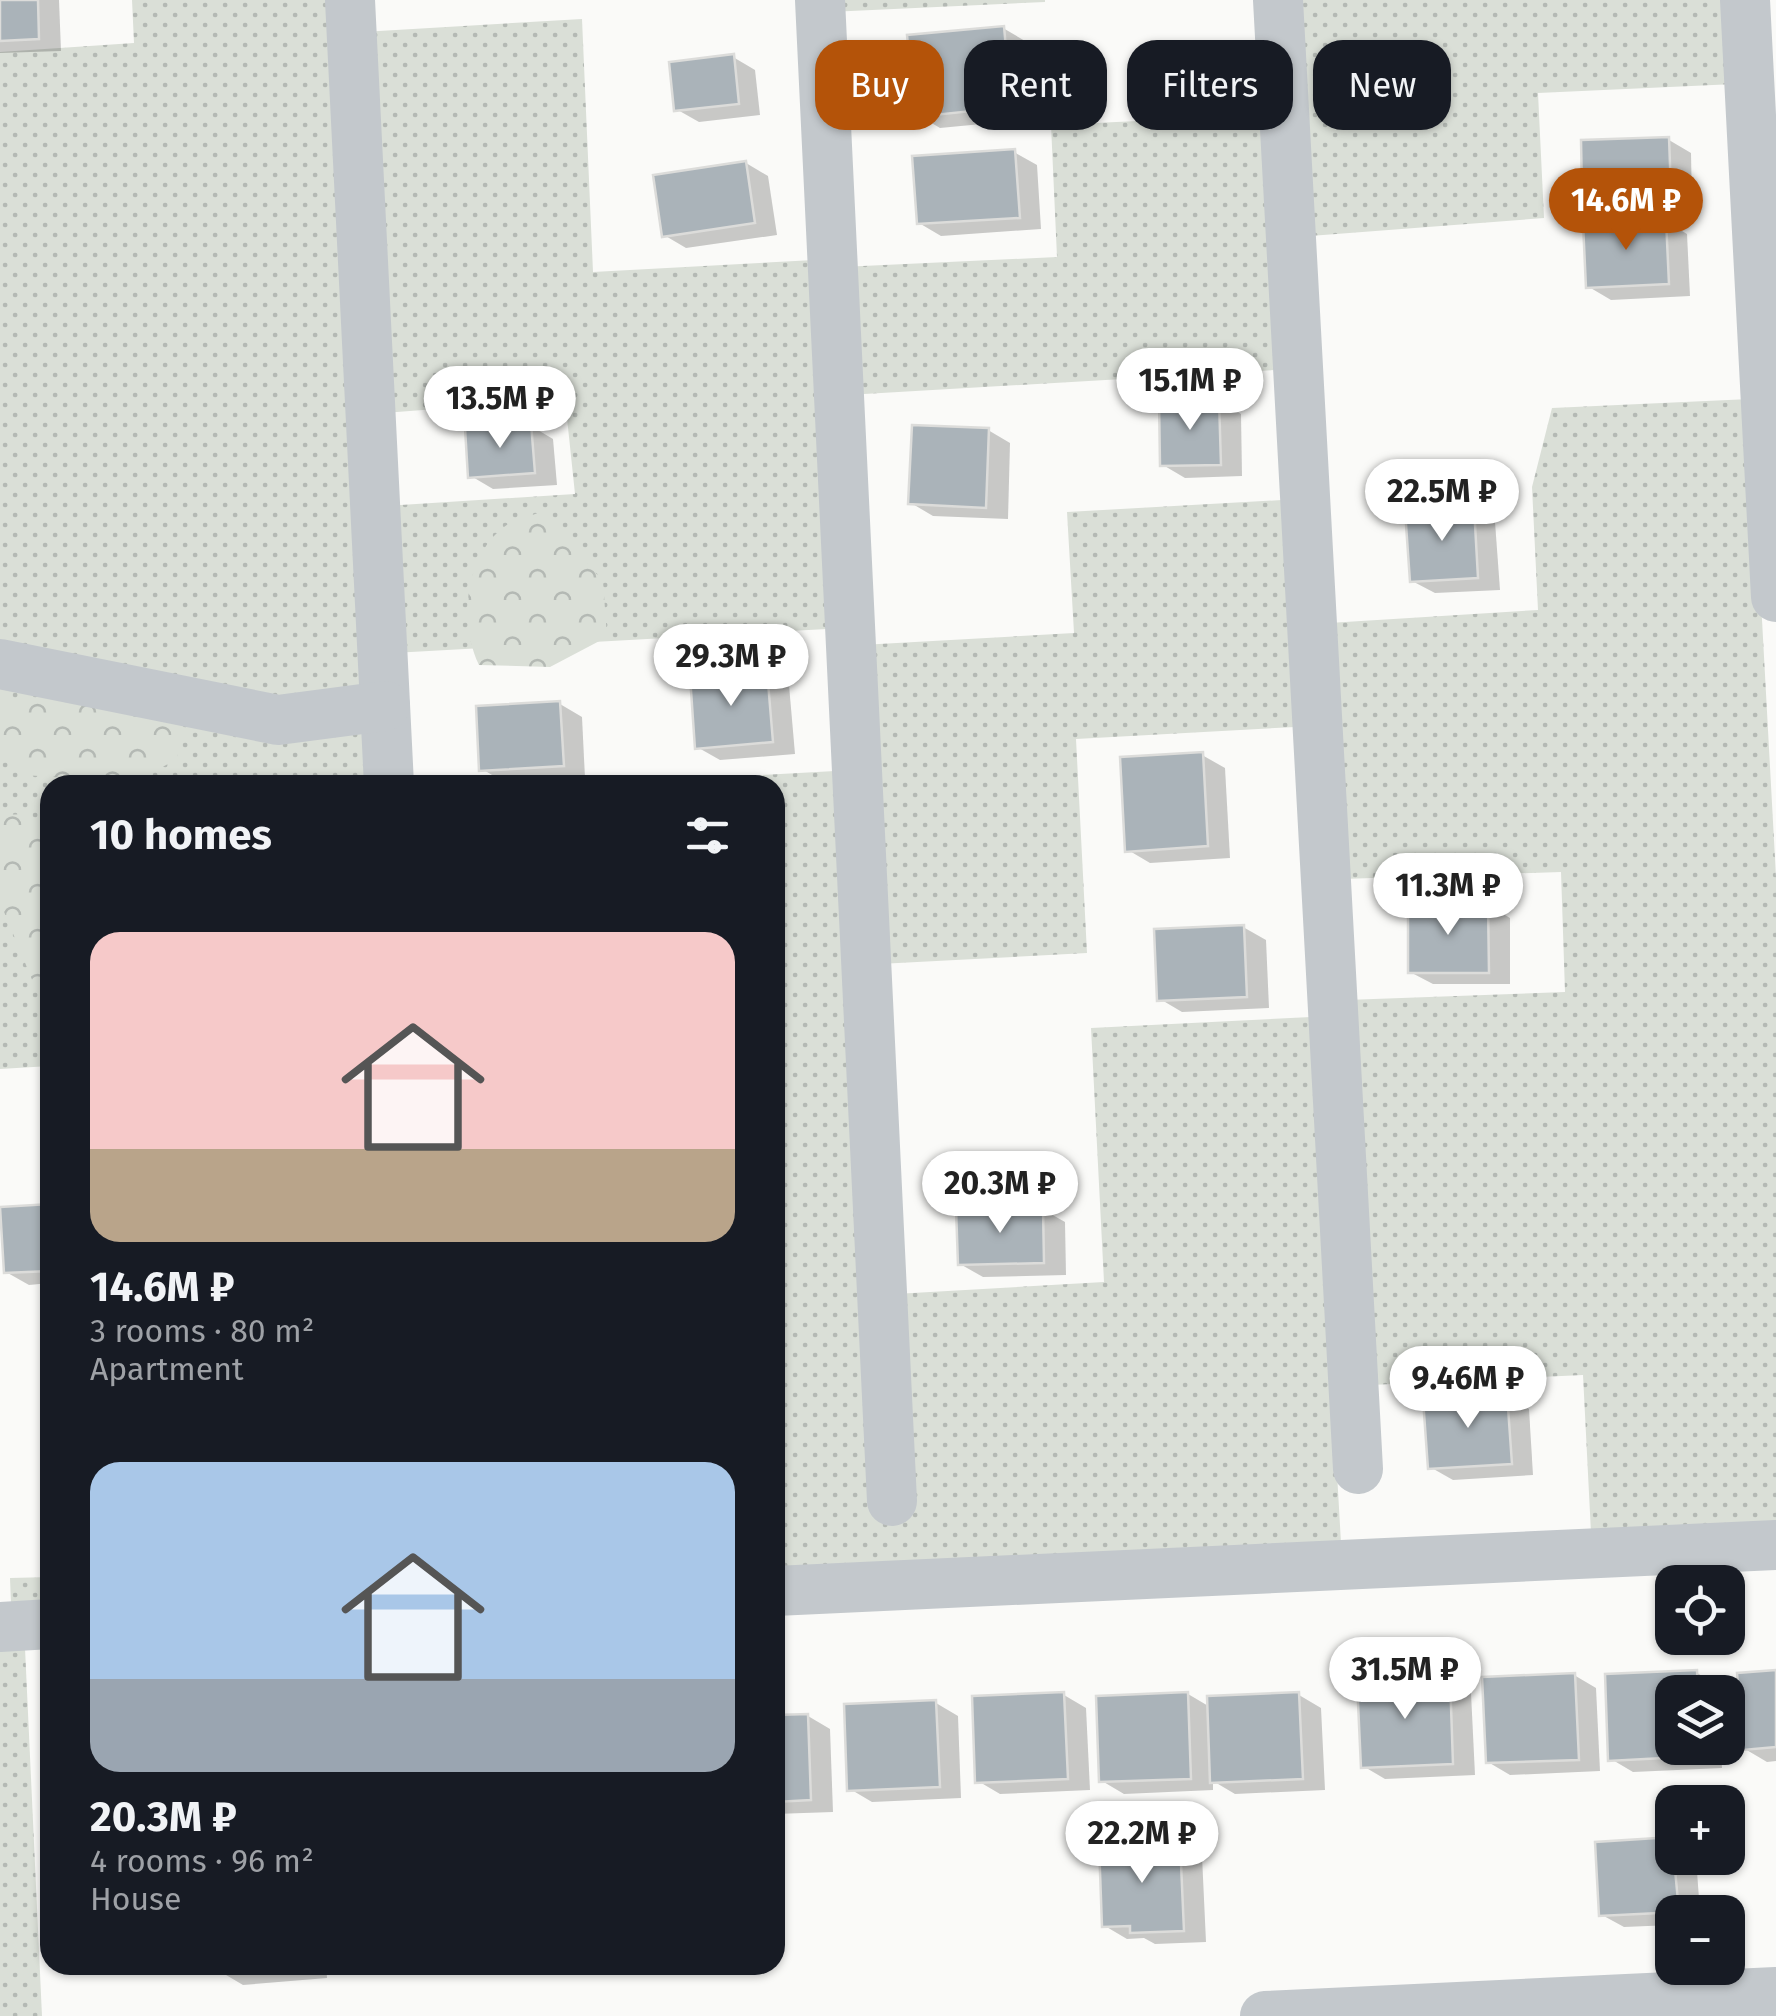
<!DOCTYPE html>
<html lang="en">
<head>
<meta charset="utf-8">
<style>
  :root { --surface:#171b24; --page:#20242c; --text:#f1f3f6; --muted:#9ea1a6; --accent:#b45309 }
  body { margin:0; font-family:"Fira Sans",sans-serif; background:var(--page); color:var(--text); height:100vh; display:flex; flex-direction:column; font-size:38px; white-space:nowrap }
  * { box-sizing:border-box; margin:0 }
  p { font-size:32px; color:var(--muted) }
  .icon { flex:none; width:55px; height:55px; fill:none; stroke:currentColor; stroke-width:2; stroke-linecap:round; stroke-linejoin:round }
  .map { position:relative; flex:1; overflow:hidden }
  .drawer { position:absolute; left:40px; top:775px; width:745px; height:1200px; display:flex; flex-direction:column; background:var(--surface); border-radius:30px; box-shadow:0 2px 8px #0004 }
  .drawer>* { flex:none }
  .top-card { position:absolute; left:815px; top:40px; width:810px; height:90px; display:flex; gap:20px }
  .buttons { position:absolute; left:1655px; top:1565px; display:grid; gap:20px }
  .buttons a { display:grid; place-items:center; width:90px; height:90px; border-radius:20px; background:var(--surface); box-shadow:0 2px 8px #0004; font-size:50px }
  .price { position:absolute; translate:-50% -85px; padding:0 22px; border-radius:35px; background:#fff; color:#222; font-size:32px; line-height:65px; filter:drop-shadow(0 2px 5px #0008) }
  .price::after { content:''; position:absolute; left:50%; top:60px; width:30px; height:22px; margin-left:-15px; background:inherit; clip-path:polygon(0 0,100% 0,50% 100%) }
  .price.current { background:var(--accent); color:#fff }
  ul { padding:0; list-style:none }
  li { display:grid; align-content:center; gap:20px; height:530px; padding:0 50px }
  li span { display:grid; place-items:center; height:310px; border-radius:30px; color:#555 }
  li>.icon { margin-inline-start:auto }
  span .icon { width:180px; height:180px; fill:#fffc; stroke-width:1 }
  li b { font-size:42px }
  h2 { display:flex; justify-content:space-between; align-items:center; height:120px; padding:0 50px; font-size:42px }
  .tag { padding:0 35px; border-radius:30px; background:var(--surface); box-shadow:0 2px 8px #0004; font-size:35px; line-height:90px }
  .tag.current { background:var(--accent); color:#fff }
  .map>svg:first-child { display:block }
  .grass { fill:url(#grass-dots) }
  .forest { fill:url(#forest-crowns) }
  .shadow { fill:#0003 }
  .building { fill:#aab3b9; stroke:#dcdcda; stroke-width:2.5 }
  .lines { fill:none; stroke-linecap:round; stroke-linejoin:round }
  .minor { stroke:#c3c8cc; stroke-width:50 }
</style>
</head>
<body>
<div class="map">
<svg width="1776" height="2016" viewBox="0 0 1776 2016">
  <defs>
    <pattern id="grass-dots" width="8" height="8" patternUnits="userSpaceOnUse" patternTransform="scale(2.5)"><rect width="8" height="8" fill="#dadfd7"/><path d="M2 2h.1M6 6h.1" fill="none" stroke="#b4b9b4" stroke-width="1.8" stroke-linecap="round"/></pattern>
    <pattern id="forest-crowns" width="20" height="18" patternUnits="userSpaceOnUse" patternTransform="scale(2.5)"><rect width="20" height="18" fill="#dadfd7"/><path d="M2 6a3 3 0 1 1 6 0M12 15a3 3 0 1 1 6 0" fill="none" stroke="#b4b9b4"/></pattern>
  </defs>
  <rect width="100%" height="100%" fill="#fafaf8"/>
  <!-- grass -->
  <g class="grass">
    <polygon points="132,0 333,0 372,785 50,785 50,1066 0,1069 0,52 134,43"/>
    <polygon points="829,0 1045,0 1045,2 829,12"/>
    <polygon points="1298,0 1731,0 1735,84 1538,93 1544,218 1310,236"/>
    <polygon points="582,19 593,272 814,260 827,629 393,653 385,506 575,494 565,399 384,413 362,32"/>
    <polygon points="1269,115 1275,370 847,395 841,267 1057,257 1051,125"/>
    <polygon points="1750,399 1776,877 1776,1524 1591,1533 1583,1375 1371,1385 1346,1000 1565,992 1561,872 1342,879 1329,623 1538,610 1532,487 1552,408"/>
    <polygon points="1282,500 1295,727 1076,739 1087,953 879,964 861,645 1074,633 1067,512"/>
    <polygon points="835,771 895,1294 1104,1282 1091,1028 1311,1017 1341,1543 775,1570 775,785 622,783"/>
    <polygon points="50,1577 50,1602 11,1604 10,1578"/>
    <polygon points="25,1648 42,2016 0,2016 0,1650"/>
  </g>
  <!-- forest -->
  <g class="forest">
    <path d="M541 512 603 581 607 637 550 667 479 665C459 624 464 557 504 527 513 520 530 516 541 512Z"/>
    <polygon points="0,701 95,703 125,716 169,719 181,737 177,759 137,781 21,775 0,752"/>
    <polygon points="30,814 42,831 50,832 50,990 33,982 0,902 0,815"/>
  </g>
  <!-- shadow -->
  <g class="shadow">
    <polygon points="0,0 59,0 61,51 0,53"/>
    <polygon points="1003,28 1025,41 1033,119 940,128 918,115"/>
    <polygon points="733,57 755,70 760,115 699,122 676,109"/>
    <polygon points="1669,140 1691,153 1692,203 1607,205 1584,192"/>
    <polygon points="1014,152 1037,165 1041,229 941,236 919,223"/>
    <polygon points="746,163 768,176 777,235 686,248 664,235"/>
    <polygon points="1665,221 1687,234 1690,296 1611,300 1589,287"/>
    <polygon points="1219,401 1241,414 1242,476 1185,478 1163,465"/>
    <polygon points="531,426 553,439 557,485 493,489 471,476"/>
    <polygon points="988,430 1010,443 1008,519 933,516 911,503"/>
    <polygon points="1473,509 1495,522 1500,590 1435,593 1412,581"/>
    <polygon points="767,672 789,685 795,754 720,760 697,747"/>
    <polygon points="560,704 582,717 585,778 504,782 482,769"/>
    <polygon points="1202,755 1225,768 1230,858 1150,863 1128,850"/>
    <polygon points="1488,905 1510,918 1510,984 1433,984 1410,972"/>
    <polygon points="1243,927 1266,940 1269,1008 1182,1012 1160,999"/>
    <polygon points="50,1207 50,1283 29,1285 6,1272"/>
    <polygon points="1042,1209 1065,1222 1066,1275 983,1277 960,1264"/>
    <polygon points="1506,1396 1529,1409 1533,1475 1453,1480 1430,1467"/>
    <polygon points="1697,1673 1719,1686 1719,1692 1672,1692 1672,1748 1721,1748 1722,1768 1633,1772 1611,1759 1608,1676"/>
    <polygon points="1776,1673 1776,1761 1767,1762 1745,1749"/>
    <polygon points="1574,1675 1596,1688 1600,1771 1510,1775 1488,1762"/>
    <polygon points="1449,1680 1471,1693 1475,1775 1385,1779 1363,1766"/>
    <polygon points="1188,1694 1210,1707 1299,1695 1321,1708 1325,1790 1235,1794 1213,1781 1213,1790 1124,1794 1102,1781"/>
    <polygon points="1064,1695 1086,1708 1090,1790 1000,1794 978,1781"/>
    <polygon points="936,1703 958,1716 961,1798 872,1802 850,1789"/>
    <polygon points="808,1716 830,1729 833,1812 775,1814 775,1718"/>
    <polygon points="1672,1840 1672,1858 1696,1858 1700,1912 1672,1912 1672,1925 1624,1927 1602,1915 1597,1844"/>
    <polygon points="1180,1843 1202,1856 1206,1942 1155,1944 1144,1938 1127,1939 1105,1926"/>
    <polygon points="220,1965 326,1965 327,1978 243,1985 221,1972"/>
    <polygon points="345,1965 446,1965 446,1967 361,1974"/>
    <polygon points="489,1965 552,1965 497,1969"/>
  </g>
  <!-- building -->
  <g class="building">
    <polygon points="0,0 38,0 39,39 0,41"/>
    <polygon points="1004,26 1011,107 915,117 907,35"/>
    <polygon points="734,54 739,104 674,111 669,62"/>
    <polygon points="1669,137 1671,192 1582,193 1581,140"/>
    <polygon points="1015,149 1020,218 917,224 912,156"/>
    <polygon points="746,161 755,223 662,237 653,175"/>
    <polygon points="1666,219 1669,284 1586,288 1583,223"/>
    <polygon points="1219,399 1221,465 1160,466 1159,400"/>
    <polygon points="531,423 535,473 468,478 465,428"/>
    <polygon points="912,425 989,428 986,508 908,504"/>
    <polygon points="1474,506 1478,578 1410,582 1405,510"/>
    <polygon points="767,670 773,742 695,749 690,676"/>
    <polygon points="560,701 564,766 479,771 476,706"/>
    <polygon points="1203,752 1208,846 1125,852 1120,757"/>
    <polygon points="1488,902 1489,973 1408,973 1408,903"/>
    <polygon points="1244,925 1247,997 1157,1001 1154,929"/>
    <polygon points="50,1204 50,1271 4,1273 0,1207"/>
    <polygon points="1043,1207 1044,1263 958,1265 956,1208"/>
    <polygon points="1507,1393 1512,1464 1428,1469 1423,1399"/>
    <polygon points="1697,1670 1698,1692 1672,1692 1672,1748 1700,1748 1701,1756 1608,1761 1605,1674"/>
    <polygon points="1776,1670 1776,1747 1743,1750 1737,1673"/>
    <polygon points="1575,1673 1579,1760 1486,1763 1482,1677"/>
    <polygon points="1450,1677 1453,1764 1361,1768 1357,1681"/>
    <polygon points="1064,1692 1068,1779 975,1783 972,1696"/>
    <polygon points="1188,1692 1191,1779 1099,1782 1096,1696"/>
    <polygon points="1299,1692 1303,1779 1210,1783 1207,1696"/>
    <polygon points="936,1700 940,1787 847,1791 844,1704"/>
    <polygon points="808,1714 811,1800 775,1802 775,1715"/>
    <polygon points="1672,1837 1679,1912 1599,1916 1595,1842"/>
    <polygon points="1180,1841 1184,1931 1130,1933 1130,1926 1102,1927 1099,1844"/>
    <polygon points="218,1965 305,1965 305,1966 219,1973"/>
  </g>
  <g class="lines">
    <!-- minor -->
    <g class="minor">
      <polyline points="350,0 389,785"/>
      <polyline points="820,0 892,1501"/>
      <polyline points="1278,0 1358,1469"/>
      <polyline points="1745,0 1776,597"/>
      <polyline points="0,664 278,720 385,706"/>
      <polyline points="775,1591 1776,1545"/>
      <polyline points="0,1627 50,1624"/>
      <polyline points="1265,2016 1776,1992"/>
    </g>
  </g>
</svg>
<div class="buttons">
<a><svg class="icon" aria-label="locate" viewBox="0 0 24 24"><circle cx="12" cy="12" r="6"/><path d="M12 2v4M12 18v4M2 12h4M18 12h4"/></svg></a>
<a><svg class="icon" aria-label="layers" viewBox="0 0 24 24"><path d="M12 4l9 5-9 5-9-5zM3 14l9 5 9-5"/></svg></a>
<a>+</a>
<a>−</a>
</div>
<b class="price current" style="left:1626px;top:253px">14.6M ₽</b>
<b class="price" style="left:1190px;top:433px">15.1M ₽</b>
<b class="price" style="left:500px;top:451px">13.5M ₽</b>
<b class="price" style="left:1442px;top:544px">22.5M ₽</b>
<b class="price" style="left:731px;top:709px">29.3M ₽</b>
<b class="price" style="left:1448px;top:938px">11.3M ₽</b>
<b class="price" style="left:1000px;top:1236px">20.3M ₽</b>
<b class="price" style="left:1468px;top:1431px">9.46M ₽</b>
<b class="price" style="left:1405px;top:1722px">31.5M ₽</b>
<b class="price" style="left:1142px;top:1886px">22.2M ₽</b>
<div class="top-card">
<a class="tag current">Buy</a>
<a class="tag">Rent</a>
<a class="tag">Filters</a>
<a class="tag">New</a>
</div>
<section class="drawer">
<h2>10 homes<svg class="icon" aria-label="filters" viewBox="0 0 24 24"><path d="M4 7h16M4 17h16"/><circle cx="9" cy="7" r="2"/><circle cx="15" cy="17" r="2"/></svg></h2>
<ul>
<li><span style="background:linear-gradient(#f6c9c9 70%,#b9a48a 0)"><svg class="icon" aria-label="home" viewBox="0 0 24 24"><path d="M3 11l9-7 9 7M6 9v11h12V9"/></svg></span><div><b>14.6M ₽</b><p>3 rooms · 80 m²</p><p>Apartment</p></div></li>
<li><span style="background:linear-gradient(#a9c7e8 70%,#9aa5b1 0)"><svg class="icon" aria-label="home" viewBox="0 0 24 24"><path d="M3 11l9-7 9 7M6 9v11h12V9"/></svg></span><div><b>20.3M ₽</b><p>4 rooms · 96 m²</p><p>House</p></div></li>
</ul>
</section>
</div>
</body>
</html>
